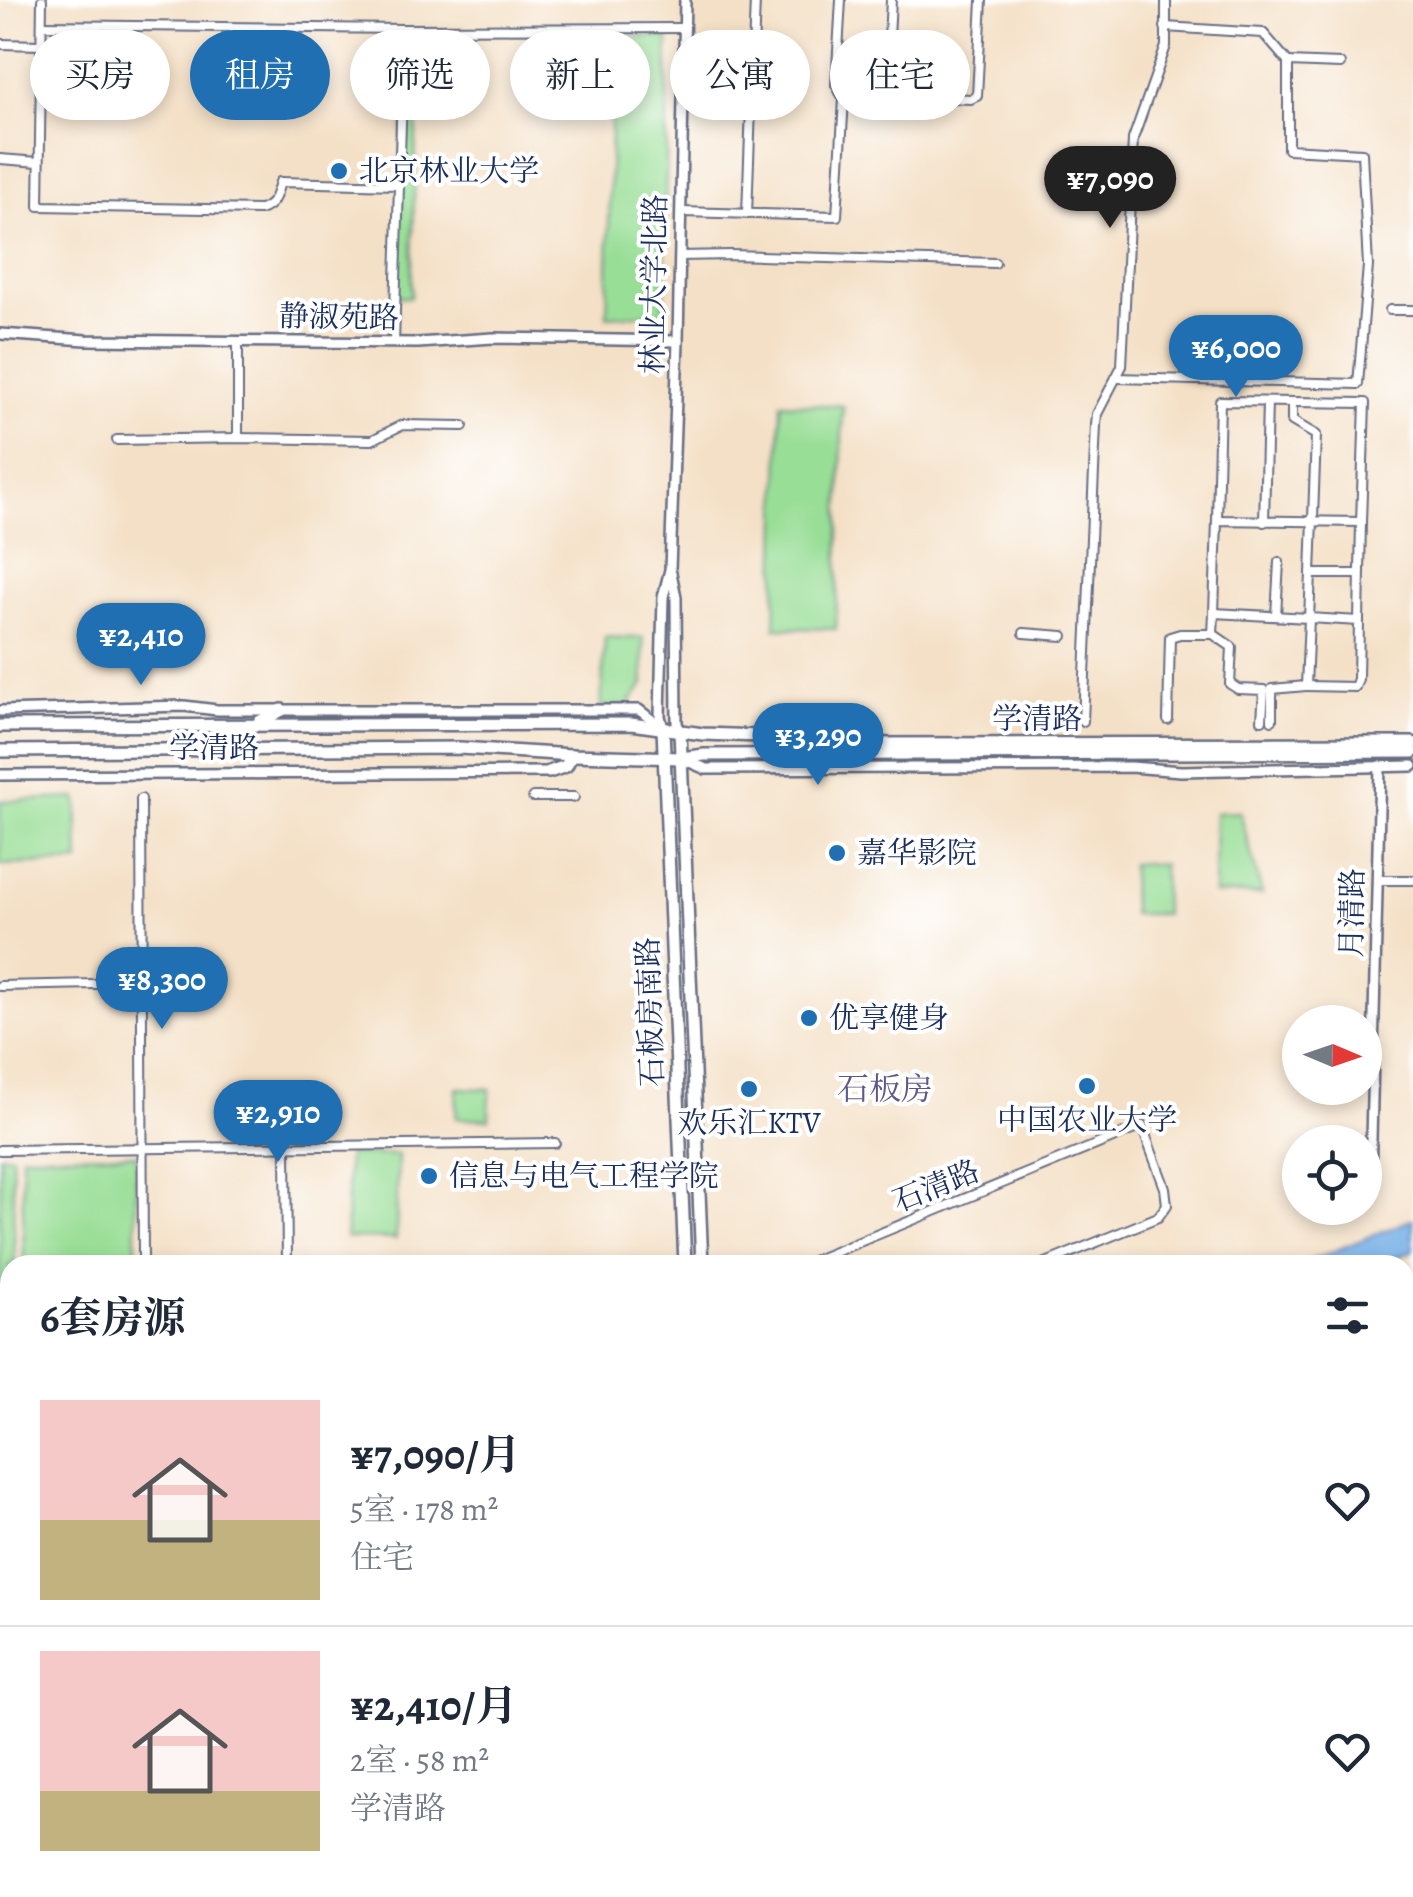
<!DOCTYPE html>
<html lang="zh">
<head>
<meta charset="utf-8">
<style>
  :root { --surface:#fff; --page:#f2f2f3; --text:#1f2937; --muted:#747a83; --line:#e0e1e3; --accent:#1f6fb2 }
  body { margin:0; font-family:Alegreya,"Noto Serif SC",serif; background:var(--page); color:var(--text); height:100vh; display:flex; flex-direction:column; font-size:38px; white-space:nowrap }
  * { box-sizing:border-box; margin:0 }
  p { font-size:32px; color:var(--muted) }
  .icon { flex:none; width:55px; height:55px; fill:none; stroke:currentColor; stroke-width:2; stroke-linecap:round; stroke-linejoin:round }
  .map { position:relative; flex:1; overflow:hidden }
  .details { position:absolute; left:0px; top:1255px; width:1415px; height:642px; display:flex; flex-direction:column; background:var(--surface); border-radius:30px 30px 0 0; box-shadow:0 5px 15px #0003 }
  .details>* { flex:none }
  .guide { position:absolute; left:30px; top:30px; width:1355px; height:90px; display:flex; gap:20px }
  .needle { width:65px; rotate:92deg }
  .fabs { position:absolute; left:1282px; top:1005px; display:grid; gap:20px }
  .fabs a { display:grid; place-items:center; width:100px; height:100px; border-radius:50%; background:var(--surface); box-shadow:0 5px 15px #0003; font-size:50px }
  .price { position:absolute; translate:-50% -85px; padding:0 22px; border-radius:35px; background:var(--accent); color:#fff; font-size:32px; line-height:65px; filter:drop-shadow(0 2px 5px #0008) }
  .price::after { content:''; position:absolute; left:50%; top:60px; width:30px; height:22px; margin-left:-15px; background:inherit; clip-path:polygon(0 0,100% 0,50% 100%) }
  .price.on { background:#222; color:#fff }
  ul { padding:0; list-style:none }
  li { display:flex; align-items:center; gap:30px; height:250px; padding:0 40px }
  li+li { border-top:2px solid var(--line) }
  li span { display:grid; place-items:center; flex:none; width:280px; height:200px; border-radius:0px; color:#555 }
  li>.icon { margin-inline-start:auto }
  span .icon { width:120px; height:120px; fill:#fffc; stroke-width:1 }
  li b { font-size:42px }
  h2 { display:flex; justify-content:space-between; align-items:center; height:120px; padding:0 40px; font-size:42px }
  .pill { padding:0 35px; border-radius:45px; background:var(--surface); box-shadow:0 5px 15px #0003; font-size:35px; line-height:90px }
  .pill.on { background:var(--accent); color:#fff }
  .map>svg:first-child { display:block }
  .green { fill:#99de96; stroke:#5a867a; stroke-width:2.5 }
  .water { fill:#77b0e7; stroke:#4970a2; stroke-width:2.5 }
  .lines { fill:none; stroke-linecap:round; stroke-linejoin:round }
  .minor-casing { stroke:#676d82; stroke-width:12 }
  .tertiary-casing { stroke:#676d82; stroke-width:14 }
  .primary-casing { stroke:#676d82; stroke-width:16 }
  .motorway-casing { stroke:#676d82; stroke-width:19 }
  .minor { stroke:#fff; stroke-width:8 }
  .tertiary { stroke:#fff; stroke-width:9 }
  .primary { stroke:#fff; stroke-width:11 }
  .motorway { stroke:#fff; stroke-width:14 }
  .poi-dot { fill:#1f6fb2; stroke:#fff; stroke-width:4 }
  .labels { text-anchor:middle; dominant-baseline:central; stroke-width:8; stroke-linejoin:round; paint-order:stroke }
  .poi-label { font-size:30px; fill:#1b2f5e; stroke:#fff; text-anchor:start }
  .street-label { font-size:30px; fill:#1b2f5e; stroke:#fff }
  .neighbourhood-label { font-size:32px; fill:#605987; stroke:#fff }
</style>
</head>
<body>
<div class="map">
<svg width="1413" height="1897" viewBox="0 0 1413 1897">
  <rect width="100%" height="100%" fill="#fff"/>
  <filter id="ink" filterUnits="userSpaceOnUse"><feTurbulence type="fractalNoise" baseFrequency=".01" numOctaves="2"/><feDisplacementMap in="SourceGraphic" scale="20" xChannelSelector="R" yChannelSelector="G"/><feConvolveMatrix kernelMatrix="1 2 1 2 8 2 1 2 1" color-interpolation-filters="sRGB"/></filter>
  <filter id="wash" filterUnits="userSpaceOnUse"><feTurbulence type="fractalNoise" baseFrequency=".0048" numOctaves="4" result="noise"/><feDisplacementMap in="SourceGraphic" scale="40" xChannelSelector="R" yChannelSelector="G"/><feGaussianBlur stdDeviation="2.25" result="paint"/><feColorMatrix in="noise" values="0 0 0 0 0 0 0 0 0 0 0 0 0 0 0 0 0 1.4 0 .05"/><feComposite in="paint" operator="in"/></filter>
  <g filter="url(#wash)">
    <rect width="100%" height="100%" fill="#f4e0c6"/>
    <!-- green -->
    <g class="green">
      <polygon points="613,36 668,37 664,313 607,316"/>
      <polygon points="407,38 419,39 411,297 396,297"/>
      <polygon points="781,403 843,406 836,629 775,628"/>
      <polygon points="605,637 643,638 644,684 627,706 601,707"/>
      <polygon points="77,798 79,862 0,865 0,801"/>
      <polygon points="1240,812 1262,894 1214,894 1215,813"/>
      <polygon points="1131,864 1163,864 1164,914 1132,914"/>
      <polygon points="457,1088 490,1089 489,1119 456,1118"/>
      <polygon points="136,1154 136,1265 24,1265 22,1155"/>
      <polygon points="348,1154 398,1155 396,1239 346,1238"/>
      <polygon points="0,1155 12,1155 15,1265 10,1265 10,1362 0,1362"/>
      <rect x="0" y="1580" width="10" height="134"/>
    </g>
    <!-- water -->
    <polygon class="water" points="1413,1219 1413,1251 1378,1265 1300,1265"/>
  </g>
  <g filter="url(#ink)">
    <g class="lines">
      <!-- minor casing -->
      <g class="minor-casing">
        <g id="minor">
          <path d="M42 0 39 206 260 210C275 205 276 195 280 182L398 185"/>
          <polyline points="42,25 404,29 685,28"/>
          <polyline points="0,44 41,45"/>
          <polyline points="1288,62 1340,64"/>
          <polyline points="841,93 886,95 891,0"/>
          <polyline points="886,95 971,99 977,96 982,0"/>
          <polyline points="0,159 39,162"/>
          <polyline points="681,212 837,216 844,99 836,85 841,0"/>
          <polyline points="747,214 755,0"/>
          <polyline points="680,256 730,255 995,263"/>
          <polyline points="1390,310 1413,310"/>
          <polyline points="394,343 404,29"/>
          <polyline points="1116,378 1358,384 1368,266 1362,153 1288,149 1288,62 1263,33 1165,27"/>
          <polyline points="1292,402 1292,421 1316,435 1311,574"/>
          <polyline points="238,438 238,341"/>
          <polyline points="117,440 238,438 372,440 402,425 463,426"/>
          <polyline points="1217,520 1220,401 1365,403 1361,522"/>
          <polyline points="1264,522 1267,402"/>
          <polyline points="1214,613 1217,520 1361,522 1360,571 1358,574 1311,574 1309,618 1359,621 1358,679 1355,687 1306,686"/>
          <polyline points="1276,616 1279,562"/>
          <polyline points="1359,621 1360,571"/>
          <polyline points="1024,633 1063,636"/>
          <polyline points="1213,634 1232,647 1230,684 1238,689 1264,690 1262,720"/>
          <polyline points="1168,720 1170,637 1180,634 1213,634 1214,613 1309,618 1306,686 1272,689 1272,720"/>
          <polyline points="1083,721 1096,425 1097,414 1122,366 1133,139 1166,46 1166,0"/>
          <polyline points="533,797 574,797"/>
          <polyline points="141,799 143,1265"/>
          <polyline points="1378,880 1413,880"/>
          <polyline points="0,986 143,983"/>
          <polyline points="286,1146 287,1265"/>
          <polyline points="0,1150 555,1143"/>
          <polyline points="803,1265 1142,1126 1165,1188 1167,1205 1158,1217 1041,1265"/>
          <polyline points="1409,1388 1413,1507"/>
          <polyline points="1405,1531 1413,1527"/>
        </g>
      </g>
      <!-- tertiary casing -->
      <g class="tertiary-casing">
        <g id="tertiary">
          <polyline points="0,334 86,340 418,343 493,338 678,341"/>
          <polyline points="671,573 676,597 677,723 680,731"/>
          <polyline points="0,711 184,706 217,710 639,710 661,727"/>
          <polyline points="663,728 660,716 663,597 670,570 678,341 685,0"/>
          <polyline points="683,759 706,769 1131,767 1181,771 1413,766"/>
          <polyline points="0,775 549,772"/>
          <polyline points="1370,1182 1380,766"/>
          <polyline points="301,1888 306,1897"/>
          <polyline points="792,1888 795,1897"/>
          <polyline points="25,1897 37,1888"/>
          <polyline points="173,1897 185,1888"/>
        </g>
      </g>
      <!-- primary casing -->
      <g class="primary-casing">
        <g id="primary">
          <polyline points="259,722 282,710"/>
          <polyline points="0,726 631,724 703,734 760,736 811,744 1413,743"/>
          <polyline points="663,728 685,1265"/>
          <polyline points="680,731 702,1265"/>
          <polyline points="0,751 460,748 572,755 681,758 704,755 1413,752"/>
          <polyline points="549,772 566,766 572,755"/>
          <polyline points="1405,1704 1413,1701"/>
          <polyline points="1405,1870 1413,1865"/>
          <polyline points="801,1888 804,1897"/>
          <polyline points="816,1888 819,1897"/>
          <polyline points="1006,1888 1025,1897"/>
          <polyline points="831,1897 840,1888"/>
          <polyline points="1129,1897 1139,1888"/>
          <polyline points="1352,1897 1374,1888"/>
        </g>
      </g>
      <!-- motorway casing -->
      <g class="motorway-casing">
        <g id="motorway">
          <polyline points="1405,1732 1413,1728"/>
          <polyline points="1405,1773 1413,1768"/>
          <polyline points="1405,1802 1413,1797"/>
          <polyline points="1405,1853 1413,1848"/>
          <polyline points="947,1888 957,1897"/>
          <polyline points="855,1897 865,1888"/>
          <polyline points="1159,1897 1169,1888"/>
          <polyline points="1181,1897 1198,1888"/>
          <polyline points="1224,1897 1242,1888"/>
          <polyline points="1320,1897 1341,1888"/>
        </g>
      </g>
      <!-- minor -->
      <use href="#minor" class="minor"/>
      <!-- tertiary -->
      <use href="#tertiary" class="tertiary"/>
      <!-- primary -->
      <use href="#primary" class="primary"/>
      <!-- motorway -->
      <use href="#motorway" class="motorway"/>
    </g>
  </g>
  <!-- markers -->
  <g class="poi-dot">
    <circle cx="339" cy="171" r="10"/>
    <circle cx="837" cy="853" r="10"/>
    <circle cx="809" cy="1018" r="10"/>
    <circle cx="1087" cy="1086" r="10"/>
    <circle cx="749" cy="1089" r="10"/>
    <circle cx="429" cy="1176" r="10"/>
  </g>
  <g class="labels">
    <!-- poi labels -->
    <g class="poi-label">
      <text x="359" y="171">北京林业大学</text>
      <text x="857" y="853">嘉华影院</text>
      <text x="829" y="1018">优享健身</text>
      <text x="1087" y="1120" text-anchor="middle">中国农业大学</text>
      <text x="749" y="1123" text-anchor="middle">欢乐汇KTV</text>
      <text x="449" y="1176">信息与电气工程学院</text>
    </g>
    <!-- street labels -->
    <g class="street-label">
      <text transform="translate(654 284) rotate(-89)">林业大学北路</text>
      <text transform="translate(339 317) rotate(1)">静淑苑路</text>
      <text x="1037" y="719">学清路</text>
      <text x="214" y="748">学清路</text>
      <text transform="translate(1352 913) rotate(-89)">月清路</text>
      <text transform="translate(650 1012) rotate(-92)">石板房南路</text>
      <text transform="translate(936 1186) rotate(-22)">石清路</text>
    </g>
    <!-- neighbourhood labels -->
    <g class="neighbourhood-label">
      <text x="885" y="1089">石板房</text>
    </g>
  </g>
</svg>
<div class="fabs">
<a><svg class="needle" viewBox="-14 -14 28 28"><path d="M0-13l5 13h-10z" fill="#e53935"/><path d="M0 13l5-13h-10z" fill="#747a83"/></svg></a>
<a><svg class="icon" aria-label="locate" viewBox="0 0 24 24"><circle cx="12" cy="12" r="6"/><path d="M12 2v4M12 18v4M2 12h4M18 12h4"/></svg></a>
</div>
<b class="price on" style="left:1110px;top:231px">¥7,090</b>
<b class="price" style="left:1236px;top:400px">¥6,000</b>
<b class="price" style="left:141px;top:688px">¥2,410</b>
<b class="price" style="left:818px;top:788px">¥3,290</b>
<b class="price" style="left:162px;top:1032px">¥8,300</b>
<b class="price" style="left:278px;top:1165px">¥2,910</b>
<div class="guide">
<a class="pill">买房</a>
<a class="pill on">租房</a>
<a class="pill">筛选</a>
<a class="pill">新上</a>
<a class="pill">公寓</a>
<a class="pill">住宅</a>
</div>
<section class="details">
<h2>6套房源<svg class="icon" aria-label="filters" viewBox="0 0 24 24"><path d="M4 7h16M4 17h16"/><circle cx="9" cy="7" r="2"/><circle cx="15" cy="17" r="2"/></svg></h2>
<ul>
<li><span style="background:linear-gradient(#f6c9c9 60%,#c2b280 0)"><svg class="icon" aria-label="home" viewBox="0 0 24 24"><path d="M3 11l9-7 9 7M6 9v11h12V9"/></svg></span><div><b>¥7,090/月</b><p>5室 · 178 m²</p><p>住宅</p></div><svg class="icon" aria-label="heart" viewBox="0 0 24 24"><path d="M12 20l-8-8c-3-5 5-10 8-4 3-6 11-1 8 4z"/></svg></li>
<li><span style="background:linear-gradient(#f6c9c9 70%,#c2b280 0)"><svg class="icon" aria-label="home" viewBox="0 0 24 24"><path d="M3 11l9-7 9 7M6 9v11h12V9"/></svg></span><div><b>¥2,410/月</b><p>2室 · 58 m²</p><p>学清路</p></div><svg class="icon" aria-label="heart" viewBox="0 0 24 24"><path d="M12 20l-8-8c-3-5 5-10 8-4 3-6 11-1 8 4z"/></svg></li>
</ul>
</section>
</div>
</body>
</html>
